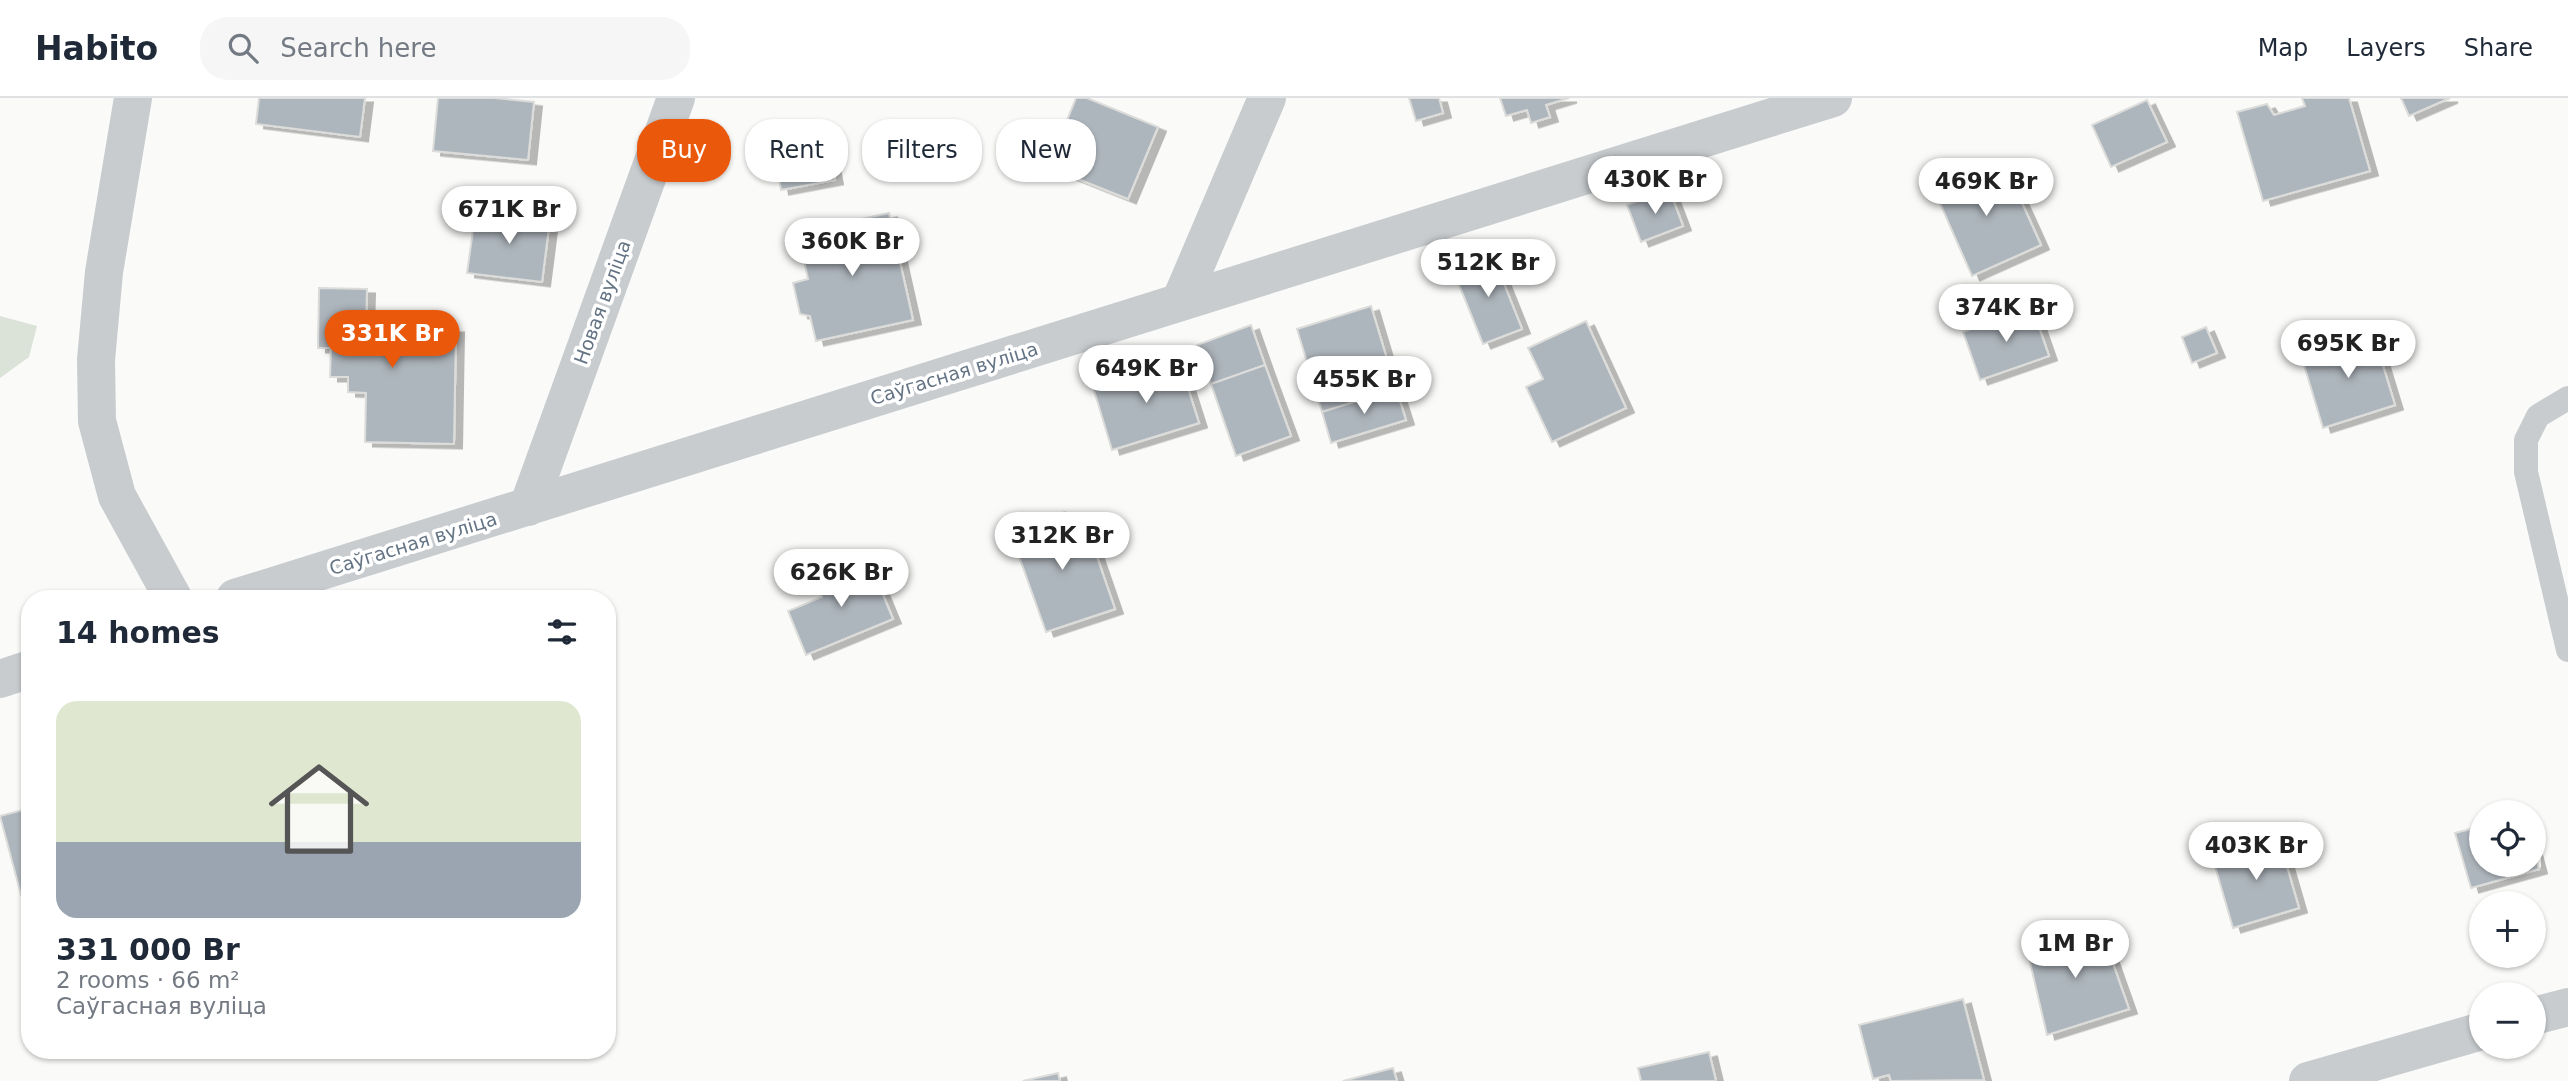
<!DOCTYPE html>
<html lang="en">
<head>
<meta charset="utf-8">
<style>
  :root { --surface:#fff; --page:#f6f6f7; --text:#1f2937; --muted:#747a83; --line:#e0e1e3; --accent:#ea580c }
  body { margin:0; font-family:"DejaVu Sans",sans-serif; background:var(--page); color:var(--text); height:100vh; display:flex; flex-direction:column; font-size:26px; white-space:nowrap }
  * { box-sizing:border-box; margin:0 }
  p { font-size:23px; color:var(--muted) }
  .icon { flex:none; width:38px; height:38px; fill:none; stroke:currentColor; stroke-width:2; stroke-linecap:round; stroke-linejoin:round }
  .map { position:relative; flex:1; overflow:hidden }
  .details { position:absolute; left:21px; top:492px; width:595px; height:469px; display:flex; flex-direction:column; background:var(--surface); border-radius:28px; box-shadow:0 2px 5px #0004 }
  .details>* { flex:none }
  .banner { position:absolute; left:637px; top:21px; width:665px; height:63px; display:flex; gap:14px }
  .controls { position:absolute; left:2469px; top:702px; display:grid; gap:14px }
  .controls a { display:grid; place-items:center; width:77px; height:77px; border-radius:50%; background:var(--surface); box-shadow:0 2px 5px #0004; font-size:35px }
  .price { position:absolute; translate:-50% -60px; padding:0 16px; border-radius:24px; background:#fff; color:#222; font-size:23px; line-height:46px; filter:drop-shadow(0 2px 4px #0008) }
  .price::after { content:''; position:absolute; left:50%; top:42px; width:21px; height:16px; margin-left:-10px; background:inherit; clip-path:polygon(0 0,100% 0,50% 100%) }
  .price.current { background:var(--accent); color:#fff }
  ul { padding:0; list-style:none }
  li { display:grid; align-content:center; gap:14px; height:371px; padding:0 35px }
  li+li { border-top:2px solid var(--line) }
  li span { display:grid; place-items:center; height:217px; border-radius:21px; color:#555 }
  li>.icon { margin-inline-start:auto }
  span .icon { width:126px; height:126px; fill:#fffc; stroke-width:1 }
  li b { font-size:30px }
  h2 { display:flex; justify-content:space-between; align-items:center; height:84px; padding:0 35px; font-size:30px }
  .pill { padding:0 24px; border-radius:28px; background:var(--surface); box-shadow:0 2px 5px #0004; font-size:24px; line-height:63px }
  .pill.current { background:var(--accent); color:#fff }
  header { display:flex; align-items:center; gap:42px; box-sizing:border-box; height:98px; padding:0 35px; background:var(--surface); border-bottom:2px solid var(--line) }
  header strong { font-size:33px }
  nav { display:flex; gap:38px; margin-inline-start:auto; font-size:24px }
  .search { width:490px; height:63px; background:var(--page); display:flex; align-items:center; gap:18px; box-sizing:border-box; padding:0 24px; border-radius:28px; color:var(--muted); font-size:26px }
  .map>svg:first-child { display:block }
  .grass { fill:#dbe2d8 }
  .building { fill:#aeb6bd; stroke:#dcdcda; stroke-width:2; filter:url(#shadow) }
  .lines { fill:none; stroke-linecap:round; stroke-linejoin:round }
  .service { stroke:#c8cccf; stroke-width:24 }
  .minor { stroke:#c8cccf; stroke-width:38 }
  .labels { text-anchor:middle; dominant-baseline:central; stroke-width:7; stroke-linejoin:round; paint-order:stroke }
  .street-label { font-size:19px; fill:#647484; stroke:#fff }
</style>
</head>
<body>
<header>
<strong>Habito</strong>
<div class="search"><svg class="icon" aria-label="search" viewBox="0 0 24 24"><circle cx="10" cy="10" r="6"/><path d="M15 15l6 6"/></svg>Search here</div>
<nav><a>Map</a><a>Layers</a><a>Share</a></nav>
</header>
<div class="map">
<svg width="2568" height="983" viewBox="0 0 2568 983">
  <defs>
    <filter id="shadow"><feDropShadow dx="8" dy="4.5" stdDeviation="0" flood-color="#0004"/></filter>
  </defs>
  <rect width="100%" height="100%" fill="#fafaf8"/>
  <!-- grass -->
  <polygon class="grass" points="0,218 37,228 29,259 0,280"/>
  <!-- building -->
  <g class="building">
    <polygon points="259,0 365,0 360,39 256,26"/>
    <polygon points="438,0 494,0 534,4 528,62 433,53"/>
    <polygon points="1076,0 1087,0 1158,29 1128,101 1048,69"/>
    <polygon points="1409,0 1439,0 1443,15 1416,23"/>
    <polygon points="1500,0 1569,0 1546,7 1550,19 1531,25 1527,12 1506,18"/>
    <polygon points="2302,0 2349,0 2370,73 2263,103 2237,14 2267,6 2274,17 2305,8"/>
    <polygon points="2401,0 2450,0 2409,18"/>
    <polygon points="2147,2 2167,44 2111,69 2092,27"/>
    <polygon points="825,27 835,82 781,92 771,37"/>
    <polygon points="1971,68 1978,85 2007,72 2041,147 1972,178 1931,85"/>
    <polygon points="1669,91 1683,128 1641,144 1627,107"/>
    <polygon points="476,111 550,121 542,184 467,175"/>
    <polygon points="889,115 913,222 816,243 810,218 800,216 793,185 808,181 798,135"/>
    <polygon points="1492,156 1522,231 1483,246 1453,172"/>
    <polygon points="319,190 367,191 366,228 456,230 454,346 365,344 366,295 348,294 348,279 330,279 331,250 318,250"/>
    <polygon points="1371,208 1396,291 1322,314 1297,231"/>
    <polygon points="2032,209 2049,258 1980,282 1963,234"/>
    <polygon points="1586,223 1626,310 1552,344 1526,289 1543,281 1528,250"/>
    <polygon points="1251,227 1265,267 1211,286 1197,247"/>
    <polygon points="2206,229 2217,255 2192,265 2182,239"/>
    <polygon points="2373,235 2395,307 2323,330 2301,257"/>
    <polygon points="1179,262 1199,325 1112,352 1093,289"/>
    <polygon points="1265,267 1291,338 1236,358 1211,286"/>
    <polygon points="1396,291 1406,322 1331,345 1322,314"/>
    <polygon points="1065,414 1072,435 1087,430 1115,511 1046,534 1010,433"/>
    <polygon points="869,463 893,521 806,557 788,513 822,499 816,484"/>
    <polygon points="30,710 30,794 21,797 0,718"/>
    <polygon points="2482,728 2482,766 2534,766 2534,752 2539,771 2471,790 2455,735"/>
    <polygon points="2278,738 2299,810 2233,830 2212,758"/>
    <polygon points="2100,829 2129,911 2047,937 2026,847"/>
    <polygon points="1963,901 1984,982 1891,983 1889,977 1873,981 1859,927"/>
    <polygon points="1709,954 1716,983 1641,983 1638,970"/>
    <polygon points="1393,970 1397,983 1343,983"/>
    <polygon points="1058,975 1060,983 1023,983"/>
  </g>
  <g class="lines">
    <!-- service -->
    <polyline class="service" points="2568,300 2538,318 2526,342 2526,374 2568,552"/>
    <!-- minor -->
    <g class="minor">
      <polyline points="133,0 104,174 96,262 97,323 117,398 173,500"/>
      <polyline points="1180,204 1267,0"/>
      <polyline points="528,409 676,0"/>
      <polyline points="235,500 1833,0"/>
      <polyline points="0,581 30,571"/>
      <polyline points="2534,918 2568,909"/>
      <polyline points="2308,983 2482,933"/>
    </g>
  </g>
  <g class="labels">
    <!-- street labels -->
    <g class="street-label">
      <text transform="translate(602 204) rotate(-70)">Новая вуліца</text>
      <text transform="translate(954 275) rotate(-17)">Саўгасная вуліца</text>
      <text transform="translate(413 445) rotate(-17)">Саўгасная вуліца</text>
    </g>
  </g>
</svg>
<div class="controls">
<a><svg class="icon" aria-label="locate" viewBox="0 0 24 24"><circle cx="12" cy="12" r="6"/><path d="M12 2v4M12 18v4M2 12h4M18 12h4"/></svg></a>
<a>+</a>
<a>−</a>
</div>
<b class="price" style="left:1655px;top:118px">430K Br</b>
<b class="price" style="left:1986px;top:120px">469K Br</b>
<b class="price" style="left:509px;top:148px">671K Br</b>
<b class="price" style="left:852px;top:180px">360K Br</b>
<b class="price" style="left:1488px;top:201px">512K Br</b>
<b class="price" style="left:2006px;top:246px">374K Br</b>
<b class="price current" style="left:392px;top:272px">331K Br</b>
<b class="price" style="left:2348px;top:282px">695K Br</b>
<b class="price" style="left:1146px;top:307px">649K Br</b>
<b class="price" style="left:1364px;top:318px">455K Br</b>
<b class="price" style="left:1062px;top:474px">312K Br</b>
<b class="price" style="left:841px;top:511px">626K Br</b>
<b class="price" style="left:2256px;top:784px">403K Br</b>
<b class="price" style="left:2075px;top:882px">1M Br</b>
<div class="banner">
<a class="pill current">Buy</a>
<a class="pill">Rent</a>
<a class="pill">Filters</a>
<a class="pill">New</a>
</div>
<section class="details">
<h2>14 homes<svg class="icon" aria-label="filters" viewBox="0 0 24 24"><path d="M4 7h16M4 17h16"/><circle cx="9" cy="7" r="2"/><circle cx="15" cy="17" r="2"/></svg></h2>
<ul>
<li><span style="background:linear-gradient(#dfe7d0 65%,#9aa5b1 0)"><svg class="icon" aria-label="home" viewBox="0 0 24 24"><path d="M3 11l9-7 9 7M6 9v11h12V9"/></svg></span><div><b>331 000 Br</b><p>2 rooms · 66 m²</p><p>Саўгасная вуліца</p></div></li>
</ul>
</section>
</div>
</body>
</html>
